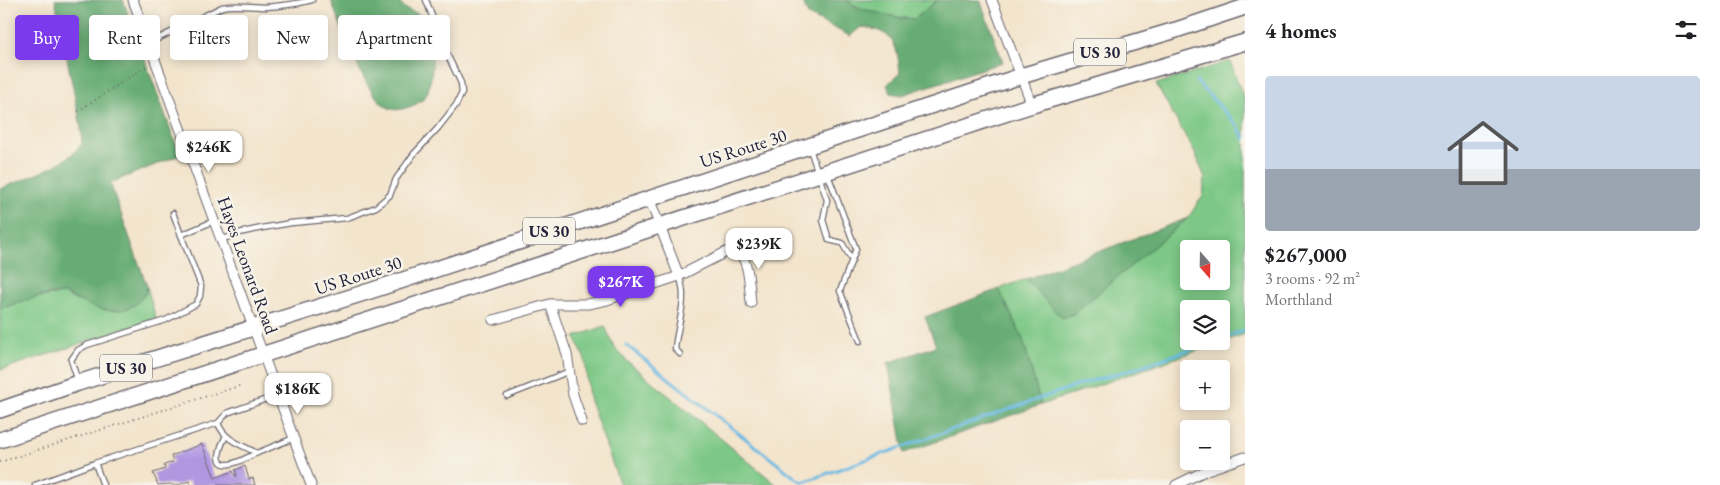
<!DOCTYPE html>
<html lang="en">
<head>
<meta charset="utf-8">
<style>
  :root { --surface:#fff; --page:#f2f2f2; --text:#202124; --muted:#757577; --line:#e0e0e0; --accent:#7c3aed }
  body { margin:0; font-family:"EB Garamond",serif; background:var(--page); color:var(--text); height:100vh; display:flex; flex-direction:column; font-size:19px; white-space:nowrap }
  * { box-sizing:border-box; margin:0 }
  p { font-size:16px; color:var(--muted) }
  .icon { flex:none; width:28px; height:28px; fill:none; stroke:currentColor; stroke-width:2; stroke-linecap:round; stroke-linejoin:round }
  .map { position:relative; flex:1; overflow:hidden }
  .drawer { display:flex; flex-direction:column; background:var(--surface); width:475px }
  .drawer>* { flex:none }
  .banner { position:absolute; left:15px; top:15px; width:475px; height:45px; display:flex; gap:10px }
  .needle { width:32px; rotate:160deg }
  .controls { position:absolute; left:1180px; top:240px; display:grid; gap:10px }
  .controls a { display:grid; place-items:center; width:50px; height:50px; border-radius:5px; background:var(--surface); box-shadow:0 2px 12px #0003; font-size:25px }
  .price { position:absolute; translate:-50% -42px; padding:0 11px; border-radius:10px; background:#fff; color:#222; font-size:16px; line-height:32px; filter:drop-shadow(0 1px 2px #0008) }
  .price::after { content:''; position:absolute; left:50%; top:30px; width:15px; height:11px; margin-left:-8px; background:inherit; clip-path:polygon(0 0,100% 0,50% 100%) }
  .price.on { background:var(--accent); color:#fff }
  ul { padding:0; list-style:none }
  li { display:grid; align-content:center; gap:10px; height:265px; padding:0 20px }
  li+li { border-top:1px solid var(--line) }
  li span { display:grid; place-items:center; height:155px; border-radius:5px; color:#555 }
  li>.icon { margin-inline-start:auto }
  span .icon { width:90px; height:90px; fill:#fffc; stroke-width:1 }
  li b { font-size:21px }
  h2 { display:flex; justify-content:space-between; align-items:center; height:60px; padding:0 20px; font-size:21px }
  .tag { padding:0 18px; border-radius:5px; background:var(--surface); box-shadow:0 2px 12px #0003; font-size:18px; line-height:45px }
  .tag.on { background:var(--accent); color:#fff }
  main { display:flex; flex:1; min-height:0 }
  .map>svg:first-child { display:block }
  .green { fill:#7dc886; stroke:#507560; fill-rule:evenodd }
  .forest { fill:#66ac73; stroke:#446757 }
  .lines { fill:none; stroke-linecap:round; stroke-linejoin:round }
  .stream { stroke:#67b9e3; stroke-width:3 }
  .building { fill:#b098e1 }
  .service-casing { stroke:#6b666e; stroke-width:7 }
  .minor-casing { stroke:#6b666e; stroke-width:11 }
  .trunk-casing { stroke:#6b666e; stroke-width:18 }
  .path { stroke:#6b666e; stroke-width:2; stroke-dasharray:1 4; stroke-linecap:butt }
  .service { stroke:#fff; stroke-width:4.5 }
  .minor { stroke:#fff; stroke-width:9 }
  .trunk { stroke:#fff; stroke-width:15 }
  .labels { text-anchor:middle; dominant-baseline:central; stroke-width:5; stroke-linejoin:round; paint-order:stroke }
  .shield { fill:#f7f3e8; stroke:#62616f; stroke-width:1 }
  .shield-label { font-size:16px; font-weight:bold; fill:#22223b }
  .street-label { font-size:18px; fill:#22223b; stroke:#f7f3e8 }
</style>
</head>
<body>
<main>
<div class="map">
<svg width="1245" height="485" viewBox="0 0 1245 485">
  <rect width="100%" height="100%" fill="#f7f3e8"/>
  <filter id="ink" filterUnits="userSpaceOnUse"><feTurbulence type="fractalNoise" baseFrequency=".02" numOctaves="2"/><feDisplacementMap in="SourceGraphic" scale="10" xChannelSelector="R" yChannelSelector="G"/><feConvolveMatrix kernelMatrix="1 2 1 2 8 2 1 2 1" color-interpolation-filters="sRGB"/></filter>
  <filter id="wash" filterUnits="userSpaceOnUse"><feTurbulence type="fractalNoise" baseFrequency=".0096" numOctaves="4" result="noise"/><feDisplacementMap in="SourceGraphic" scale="20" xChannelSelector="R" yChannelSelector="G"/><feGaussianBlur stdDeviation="1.12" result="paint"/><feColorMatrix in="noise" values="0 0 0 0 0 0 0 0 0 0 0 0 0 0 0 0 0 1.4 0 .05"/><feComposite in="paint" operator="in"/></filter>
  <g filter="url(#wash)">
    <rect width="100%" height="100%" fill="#f3e4cc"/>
    <!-- green -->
    <g class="green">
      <path d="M846 0H937L915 19C892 17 865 13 846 0Z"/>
      <path d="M1230 61 1245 102V334L1041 405 1023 340 999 289 1026 279 1062 318 1073 314 1188 218 1203 195 1205 178 1196 155 1156 84ZM1189 249H1221V281H1189ZM1189 309H1221V341H1189Z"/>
      <polygon points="147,286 156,319 0,370 0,309 30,298 64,294 77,301 145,295"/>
      <polygon points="605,326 614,347 627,361 777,485 620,485 589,398 585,360 575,337"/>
    </g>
    <!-- forest -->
    <g class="forest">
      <path d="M55 0H123L180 155 110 183 147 286C144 305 124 313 106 310 97 309 85 304 77 300 73 298 68 294 63 294 45 292 17 303 0 309V189C27 177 64 167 82 144L81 127Z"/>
      <path d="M331 0H398C400 3 402 7 405 8 413 13 420 12 424 20 435 37 434 71 428 91 426 99 416 105 409 107 400 110 395 111 387 107 365 95 340 24 331 0Z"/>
      <path d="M802 0H846L858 8 901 18 915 19 937 0H980L1003 62 902 95 891 93 887 85 900 73C897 42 893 31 861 27L850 36 808 15Z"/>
      <polygon points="1188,218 1073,314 1062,318 1026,279"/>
      <polygon points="999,289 1023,340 1041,405 904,453 888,363 936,346 925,317"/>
    </g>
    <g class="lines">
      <!-- stream -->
      <g class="stream">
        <polyline points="1196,81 1237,125 1245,139"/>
        <polyline points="1221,339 1245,330"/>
        <polyline points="626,345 797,479 803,482 1081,384 1136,368 1215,341"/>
      </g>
    </g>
    <g id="blocks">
      <!-- building -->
      <polygon class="building" points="202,444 215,478 233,471 235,476 237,476 235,470 245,466 249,479 253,478 255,485 191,485 189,481 178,485 172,485 171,484 158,485 153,473 165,469 164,465 173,462 171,456"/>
    </g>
  </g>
  <g filter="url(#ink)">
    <use href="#blocks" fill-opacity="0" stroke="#6b666e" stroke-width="1"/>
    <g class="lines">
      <!-- service casing -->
      <g class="service-casing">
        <g id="service">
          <path d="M149 43 222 7C237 4 251 7 265 7 281 6 297 4 312 0"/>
          <polyline points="810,149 827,200 823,220 829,240 842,243 852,260"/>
          <polyline points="828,175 856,249 840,291 860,341"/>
          <polyline points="173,213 181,235"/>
          <polyline points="221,240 239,233 262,228 291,223 347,218 376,207 390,195 396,179 413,155 438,128 456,105 462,93 461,83 444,48 426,0"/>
          <path d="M679 276C689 298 677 325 675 349L680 354"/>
          <polyline points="78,381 71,360 78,350 87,345 166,320 196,304 200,296 201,286 181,235 214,221"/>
          <path d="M278 395 227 413 218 423C224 440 242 445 257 453L294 438"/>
          <polyline points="507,396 570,371"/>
          <path d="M226 436C222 443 211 467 230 464 239 463 249 456 257 453"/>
          <polyline points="95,463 103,485"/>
          <polyline points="35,485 95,463 218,423"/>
        </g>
      </g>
      <!-- minor casing -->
      <g class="minor-casing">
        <g id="minor">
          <polyline points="133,0 311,485"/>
          <polyline points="992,0 1032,105"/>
          <polyline points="649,198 679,276"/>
          <polyline points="550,304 567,354 573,395 582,421"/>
          <path d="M493 320 550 304H588L607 300 679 276 730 250 737 249C750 263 749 285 751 303"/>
          <polyline points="1176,485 1207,470 1245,457"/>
        </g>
      </g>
      <!-- trunk casing -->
      <g class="trunk-casing">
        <g id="trunk">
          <polyline points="0,410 78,383 370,291 1021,76 1176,30 1245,7"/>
          <polyline points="0,440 1032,105 1245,42"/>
        </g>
      </g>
      <!-- path -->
      <g class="path">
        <polyline points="78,111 147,66"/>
        <polyline points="0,462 242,385"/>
      </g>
      <!-- service -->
      <use href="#service" class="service"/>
      <!-- minor -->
      <use href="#minor" class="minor"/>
      <!-- trunk -->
      <use href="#trunk" class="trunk"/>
    </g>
  </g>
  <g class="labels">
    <!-- shield labels -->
    <g class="shield">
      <rect x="1074" y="38.5" width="52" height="27" rx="4"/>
      <rect x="523" y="217.5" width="52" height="27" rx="4"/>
      <rect x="100" y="354.5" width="52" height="27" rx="4"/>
    </g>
    <g class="shield-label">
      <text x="1100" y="52">US 30</text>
      <text x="549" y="231">US 30</text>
      <text x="126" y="368">US 30</text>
    </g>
    <!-- street labels -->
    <g class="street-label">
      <text transform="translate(743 148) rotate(-18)">US Route 30</text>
      <text transform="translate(248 265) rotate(70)">Hayes Leonard Road</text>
      <text transform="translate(358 275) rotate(-18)">US Route 30</text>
    </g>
  </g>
</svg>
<div class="controls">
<a><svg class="needle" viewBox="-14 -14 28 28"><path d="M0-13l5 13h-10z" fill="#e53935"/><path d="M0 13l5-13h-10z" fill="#757577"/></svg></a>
<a><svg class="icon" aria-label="layers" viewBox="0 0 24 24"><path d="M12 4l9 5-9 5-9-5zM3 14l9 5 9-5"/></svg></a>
<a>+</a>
<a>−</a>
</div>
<b class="price" style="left:209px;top:173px">$246K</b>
<b class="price" style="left:759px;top:270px">$239K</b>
<b class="price on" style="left:621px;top:308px">$267K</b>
<b class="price" style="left:298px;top:415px">$186K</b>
<div class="banner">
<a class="tag on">Buy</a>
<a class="tag">Rent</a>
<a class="tag">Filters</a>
<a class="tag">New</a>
<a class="tag">Apartment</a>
</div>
</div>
<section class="drawer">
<h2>4 homes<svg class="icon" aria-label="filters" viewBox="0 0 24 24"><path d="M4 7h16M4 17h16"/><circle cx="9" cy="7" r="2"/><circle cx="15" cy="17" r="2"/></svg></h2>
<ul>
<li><span style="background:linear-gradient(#c9d6e8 60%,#9aa5b1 0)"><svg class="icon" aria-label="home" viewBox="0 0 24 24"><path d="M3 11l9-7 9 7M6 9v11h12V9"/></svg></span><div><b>$267,000</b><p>3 rooms · 92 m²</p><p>Morthland</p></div></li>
</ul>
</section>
</main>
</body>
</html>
